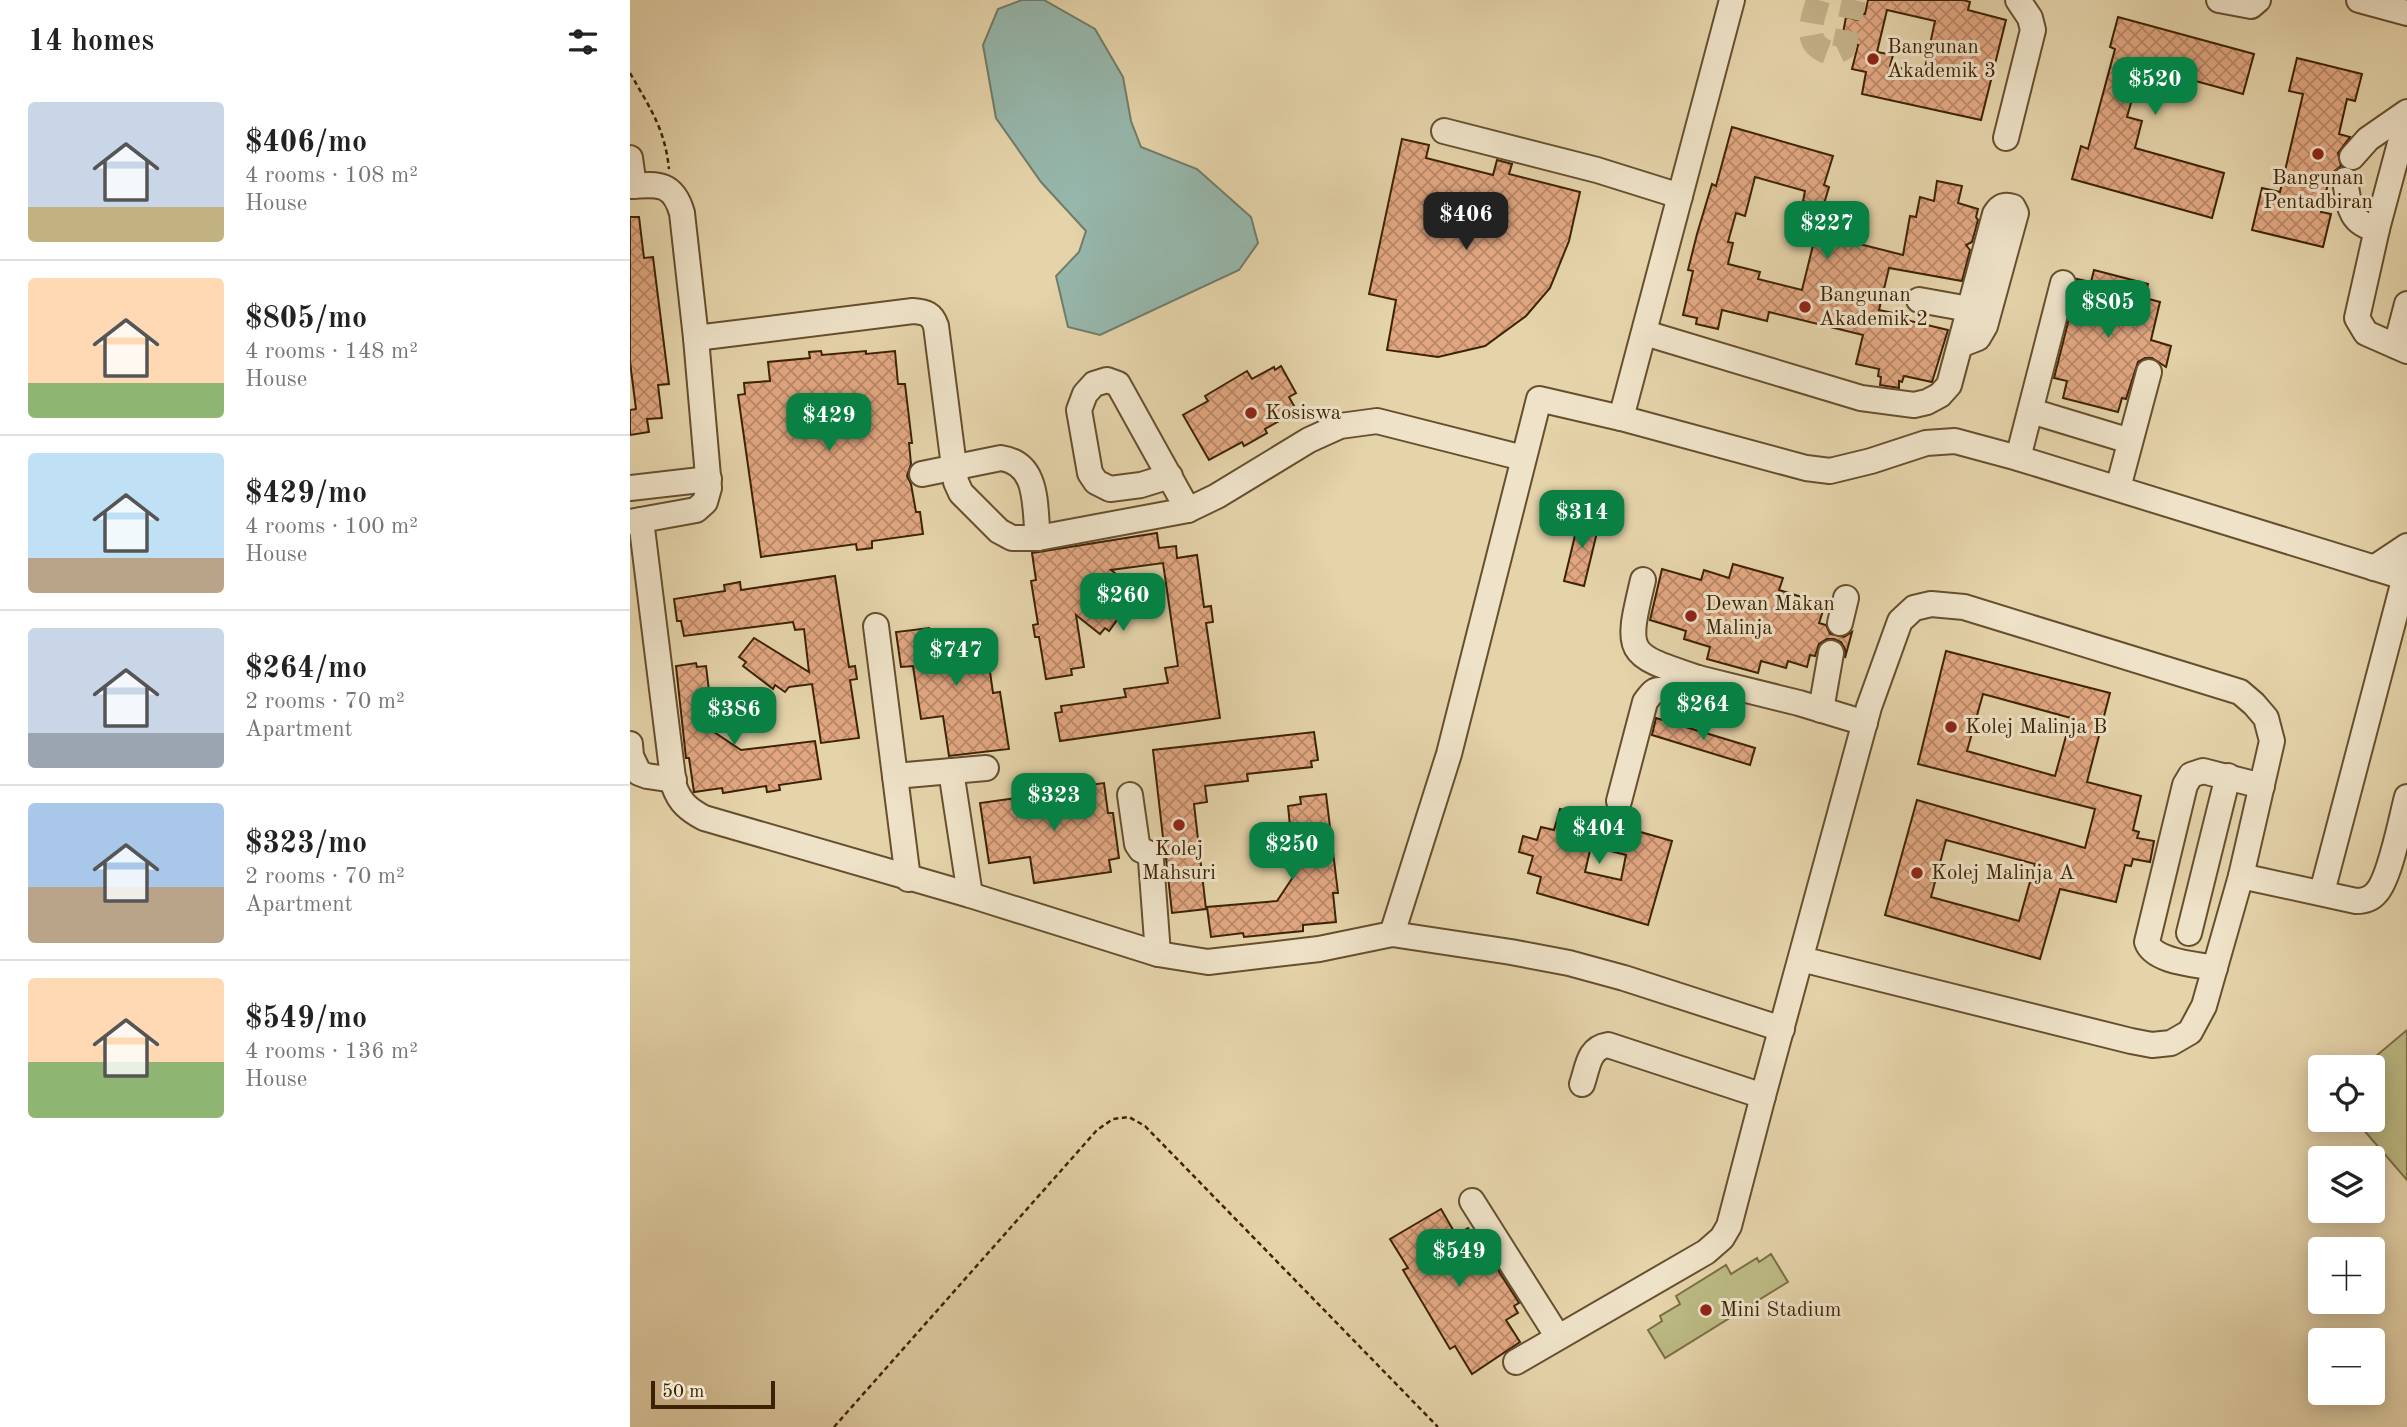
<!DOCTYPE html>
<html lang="en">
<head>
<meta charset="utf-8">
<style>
  :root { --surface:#fff; --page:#f6f6f6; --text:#222; --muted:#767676; --line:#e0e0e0; --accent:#0b8043 }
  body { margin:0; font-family:"Old Standard TT",serif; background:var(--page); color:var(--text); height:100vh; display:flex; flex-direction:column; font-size:26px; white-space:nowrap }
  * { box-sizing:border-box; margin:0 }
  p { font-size:23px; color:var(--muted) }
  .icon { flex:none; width:38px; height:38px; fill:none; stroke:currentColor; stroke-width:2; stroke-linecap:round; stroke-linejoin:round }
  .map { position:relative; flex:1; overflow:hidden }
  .sheet { display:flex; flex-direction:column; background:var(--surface); width:630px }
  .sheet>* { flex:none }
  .fabs { position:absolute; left:1678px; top:1055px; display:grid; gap:14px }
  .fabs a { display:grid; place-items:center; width:77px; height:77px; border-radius:7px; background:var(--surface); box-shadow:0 4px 18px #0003; font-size:35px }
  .scale { position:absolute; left:21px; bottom:18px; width:124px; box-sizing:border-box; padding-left:7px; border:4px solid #3d2305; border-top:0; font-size:19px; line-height:24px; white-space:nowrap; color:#3d2305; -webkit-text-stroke:5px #eee2c8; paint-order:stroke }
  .price { position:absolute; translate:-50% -60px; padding:0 16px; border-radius:14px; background:var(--accent); color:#fff; font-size:23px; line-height:46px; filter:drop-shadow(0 2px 4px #0008) }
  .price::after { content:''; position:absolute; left:50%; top:42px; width:21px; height:16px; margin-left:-10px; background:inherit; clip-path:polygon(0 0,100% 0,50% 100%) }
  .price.current { background:#222; color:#fff }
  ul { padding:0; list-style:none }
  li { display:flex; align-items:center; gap:21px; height:175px; padding:0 28px }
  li+li { border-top:2px solid var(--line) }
  li span { display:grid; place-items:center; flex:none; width:196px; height:140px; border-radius:7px; color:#555 }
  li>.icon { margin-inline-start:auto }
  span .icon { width:84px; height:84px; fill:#fffc; stroke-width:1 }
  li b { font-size:30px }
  h2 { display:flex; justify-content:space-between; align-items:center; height:84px; padding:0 28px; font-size:30px }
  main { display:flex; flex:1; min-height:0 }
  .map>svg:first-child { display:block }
  .pitch { fill:#bcba83; stroke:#7c6e44; stroke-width:2 }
  .water { fill:#96b7ac; stroke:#727c69; stroke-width:2 }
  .building { fill:url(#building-cross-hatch); stroke:#3d2305; stroke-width:2; fill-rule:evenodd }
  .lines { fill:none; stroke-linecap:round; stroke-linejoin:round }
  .minor-tunnel { stroke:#c3b089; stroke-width:24; stroke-dasharray:24 12; stroke-linecap:butt }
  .minor-casing { stroke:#674f2e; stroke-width:28 }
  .path { stroke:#3d2305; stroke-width:2.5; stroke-dasharray:5 3.5; stroke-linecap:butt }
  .minor { stroke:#eee2c8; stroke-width:24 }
  .poi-dot { fill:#8f2418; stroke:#eee2c8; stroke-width:2.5 }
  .labels { text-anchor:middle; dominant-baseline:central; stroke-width:6; stroke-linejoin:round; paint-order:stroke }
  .poi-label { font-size:21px; fill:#3d2305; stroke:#eee2c8; text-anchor:start }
</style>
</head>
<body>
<main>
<section class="sheet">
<h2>14 homes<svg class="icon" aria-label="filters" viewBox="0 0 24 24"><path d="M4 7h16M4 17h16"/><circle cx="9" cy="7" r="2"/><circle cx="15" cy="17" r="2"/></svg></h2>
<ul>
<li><span style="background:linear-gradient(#c9d6e8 75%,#c2b280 0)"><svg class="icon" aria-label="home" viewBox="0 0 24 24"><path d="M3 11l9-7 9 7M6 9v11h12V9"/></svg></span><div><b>$406/mo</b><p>4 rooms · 108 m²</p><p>House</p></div></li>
<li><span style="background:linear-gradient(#ffd9b3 75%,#8fb573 0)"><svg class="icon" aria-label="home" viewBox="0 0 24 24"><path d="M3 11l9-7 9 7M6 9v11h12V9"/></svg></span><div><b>$805/mo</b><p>4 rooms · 148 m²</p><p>House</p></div></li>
<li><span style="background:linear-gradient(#bfe0f5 75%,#b9a48a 0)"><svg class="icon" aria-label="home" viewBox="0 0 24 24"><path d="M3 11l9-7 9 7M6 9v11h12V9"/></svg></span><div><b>$429/mo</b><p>4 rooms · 100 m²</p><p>House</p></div></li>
<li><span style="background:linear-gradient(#c9d6e8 75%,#9aa5b1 0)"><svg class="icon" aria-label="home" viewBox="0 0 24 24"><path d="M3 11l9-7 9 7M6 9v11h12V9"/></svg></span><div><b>$264/mo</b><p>2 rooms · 70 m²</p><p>Apartment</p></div></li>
<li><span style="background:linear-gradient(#a9c7e8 60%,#b9a48a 0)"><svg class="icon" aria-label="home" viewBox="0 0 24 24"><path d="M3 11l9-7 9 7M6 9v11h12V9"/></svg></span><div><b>$323/mo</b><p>2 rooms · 70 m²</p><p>Apartment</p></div></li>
<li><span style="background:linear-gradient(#ffd9b3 60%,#8fb573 0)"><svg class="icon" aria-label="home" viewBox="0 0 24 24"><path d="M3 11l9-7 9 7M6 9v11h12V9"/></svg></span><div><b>$549/mo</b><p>4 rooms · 136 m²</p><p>House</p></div></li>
</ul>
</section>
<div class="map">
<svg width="1777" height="1427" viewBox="0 0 1777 1427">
  <defs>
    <pattern id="building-cross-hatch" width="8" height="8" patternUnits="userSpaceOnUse" patternTransform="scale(1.75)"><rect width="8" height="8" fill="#e2a781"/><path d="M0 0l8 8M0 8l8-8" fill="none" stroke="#b88868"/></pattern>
  </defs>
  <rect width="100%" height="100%" fill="#e5d3aa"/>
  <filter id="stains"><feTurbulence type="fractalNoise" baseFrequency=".00286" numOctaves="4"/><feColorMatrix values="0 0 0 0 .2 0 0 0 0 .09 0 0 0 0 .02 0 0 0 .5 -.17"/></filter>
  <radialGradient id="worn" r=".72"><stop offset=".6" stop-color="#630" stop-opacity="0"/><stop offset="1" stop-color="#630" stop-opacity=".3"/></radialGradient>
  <!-- pitch -->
  <g class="pitch">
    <polygon points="1777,1030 1777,1180 1725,1120 1743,1120 1743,1068 1733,1067"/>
    <polygon points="1141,1254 1158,1282 1035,1358 1018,1330 1032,1321 1030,1316 1050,1304 1046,1296 1096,1265 1101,1274 1127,1258 1129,1262"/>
  </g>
  <!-- water -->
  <polygon class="water" points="392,0 414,0 465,29 493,77 501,121 511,147 567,169 621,217 628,243 609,270 470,335 438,327 426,276 449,252 456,231 411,182 366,118 353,45 368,9"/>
  <!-- building -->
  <g class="building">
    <path d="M1238 0H1333L1340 2 1338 10 1376 20 1351 120 1232 94 1236 72 1222 69 1228 45 1223 44 1224 36 1213 33 1216 17 1228 20 1229 13 1235 14ZM1257 10 1305 21 1294 73 1260 66 1263 55 1247 52Z"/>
    <polygon points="1488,17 1624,54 1613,94 1529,71 1525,87 1507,82 1497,117 1512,121 1505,148 1594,173 1582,218 1442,179 1451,146 1458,149 1485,49 1480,47"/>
    <polygon points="1667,58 1732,74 1725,101 1717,99 1709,134 1720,137 1708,153 1711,166 1701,174 1701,185 1698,184 1691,212 1701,214 1693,247 1622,230 1632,188 1650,192 1673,94 1659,91"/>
    <polygon points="1102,127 1203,156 1194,185 1199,187 1193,207 1173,201 1175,191 1125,177 1115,216 1106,213 1098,242 1103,243 1098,264 1130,272 1128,279 1172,290 1186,233 1273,255 1280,216 1286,217 1290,197 1304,201 1307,181 1332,186 1328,203 1348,209 1346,217 1348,220 1342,242 1336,245 1340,250 1332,281 1259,268 1249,310 1273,315 1272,319 1318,330 1302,382 1274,376 1272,382 1269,381 1269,388 1250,385 1251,377 1248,376 1249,369 1226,364 1233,335 1139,312 1137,321 1092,310 1088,329 1066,324 1067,318 1053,315 1063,271 1058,270 1067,234 1082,184 1086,186"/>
    <polygon points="772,139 799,145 796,158 863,175 867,160 882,164 879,174 950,192 939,241 920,288 896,316 855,346 808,357 757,350 766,300 739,294"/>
    <polygon points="0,217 9,217 14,258 23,257 39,384 28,385 32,418 17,419 19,432 0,435 0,410 6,409 0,362"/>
    <polygon points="1464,270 1518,284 1515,298 1530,302 1521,340 1541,346 1536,367 1522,358 1515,358 1508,362 1496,399 1492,398 1488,412 1433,398 1437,381 1424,378 1447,287 1447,279 1461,282"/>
    <polygon points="191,351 192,355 236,351 236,354 265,351 268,384 275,384 282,443 279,443 281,464 277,476 281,484 286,512 290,512 293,534 242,541 242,548 227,550 226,544 131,557 108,395 115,394 114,383 140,381 138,362 180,358 179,352"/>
    <polygon points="651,366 666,393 659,397 667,411 635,429 637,433 614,446 612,442 579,460 553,415 578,401 575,396 617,371 622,379 644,367 645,370"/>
    <polygon points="950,515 970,520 954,586 934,581"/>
    <polygon points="527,533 529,548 546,546 547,558 567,555 574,607 581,606 583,622 576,623 590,718 430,741 425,713 432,712 431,706 496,697 494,689 538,683 535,668 548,666 533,563 481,570 505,589 498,598 501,601 479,631 475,628 470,634 446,615 454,667 441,669 442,675 416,679 409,637 405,637 403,625 408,624 401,581 406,580 402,553"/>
    <polygon points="1103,564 1153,578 1149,590 1175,598 1173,606 1193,611 1189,623 1196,625 1200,634 1214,637 1222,632 1215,658 1215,649 1211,642 1204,639 1197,639 1189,644 1185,656 1180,655 1177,667 1158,661 1156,668 1131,661 1128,673 1077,659 1080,647 1054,639 1056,631 1020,620 1032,569 1071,580 1074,570 1099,578"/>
    <polygon points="205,576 219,667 225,666 227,679 220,680 229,738 191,743 182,684 159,687 155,692 145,685 143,689 113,666 116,662 109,657 124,638 179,672 174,629 165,630 163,622 54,636 51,621 47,621 44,599 95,591 94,585 110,582 111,590"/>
    <polygon points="299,628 301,639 354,630 363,693 370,692 379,749 319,756 313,716 291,719 283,666 271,667 266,632"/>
    <path d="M1316 651 1480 693 1457 782 1511 796 1503 830 1509 832 1507 838 1524 841 1520 862 1503 859 1501 866 1495 865 1486 902 1430 889 1410 959 1255 915 1287 800 1455 848 1465 809 1288 764ZM1353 694 1441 718 1425 776 1337 751ZM1316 840 1405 864 1389 921 1301 897Z"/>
    <polygon points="66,663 67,667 76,666 84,732 111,750 185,741 191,779 149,785 150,790 137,792 136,786 93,793 92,788 64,792 59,758 56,758 46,666"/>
    <polygon points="1026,718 1125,748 1120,765 1022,735"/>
    <polygon points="684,732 688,760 681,761 682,767 617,774 618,781 575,786 577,802 564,804 576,909 542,913 536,858 531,846 534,846 523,750"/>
    <polygon points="474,783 478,813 483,813 489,858 479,860 481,872 404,883 400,857 359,863 350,803 407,795 408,801 445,795 444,787"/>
    <polygon points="696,794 708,893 703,893 706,922 673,925 673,931 614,937 613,933 581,937 577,907 647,901 665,874 658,806 671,804 670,797"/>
    <path d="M930 809 1042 841 1018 925 907 893 911 877 898 873 903 856 889 852 893 836 907 840 911 827 924 830ZM961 846 996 855 991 880 955 872Z"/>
    <polygon points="811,1209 826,1235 838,1228 842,1235 845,1234 889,1303 884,1306 888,1313 876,1320 890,1342 842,1374 825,1346 820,1349 773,1270 778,1268 760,1239"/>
  </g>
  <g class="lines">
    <!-- minor-tunnel -->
    <path class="minor-tunnel" d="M1188 0C1183 18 1173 40 1193 50 1201 55 1206 53 1214 48L1224 0"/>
    <!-- minor casing -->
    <g class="minor-casing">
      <g id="minor">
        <polyline points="1102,0 991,418 1176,468 1200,471 1241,461 1296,443 1325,441 1388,458 1774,577"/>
        <polyline points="1589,0 1621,6 1628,0"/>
        <polyline points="1729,0 1777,13"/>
        <polyline points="1777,117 1747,229 1727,318 1736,333 1777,351"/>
        <polyline points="814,131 967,170 1050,196"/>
        <polyline points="1376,138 1403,30 1400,18 1388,0"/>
        <polyline points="1722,157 1738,139 1777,112"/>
        <polyline points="0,158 4,186"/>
        <path d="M1715 180C1719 205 1719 224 1747 229"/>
        <path d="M0 186C28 184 43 182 52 213L66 338 79 488 75 502 66 510 0 522"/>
        <polyline points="1289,300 1339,309"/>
        <path d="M1015 333 1231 398 1284 405 1297 402 1310 395 1319 385 1365 214C1370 206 1374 204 1383 207L1386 213 1355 326 1348 338 1330 345"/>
        <path d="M66 338 283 311C296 312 302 314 306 326L326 482 331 493 369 531 382 538H408L558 510 587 496 679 440 710 426 747 421 893 458"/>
        <polyline points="1766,346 1777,304"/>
        <polyline points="1401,411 1500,441"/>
        <polyline points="1388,458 1433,283"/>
        <path d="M292 474 371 458C410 464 404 507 408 538"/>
        <polyline points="540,476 511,485 480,489 466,482 460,473 449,410 455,394 464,384 477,380 488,384 558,510"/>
        <polyline points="0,488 79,479"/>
        <polyline points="1488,488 1519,372"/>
        <path d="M11 520 44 786C50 803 59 810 74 818L340 895 528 954 578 962 689 949 762 934 881 952 939 963 994 978 1152 1029"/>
        <polyline points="1744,568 1777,546"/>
        <path d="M1013 580C995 655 996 654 1068 678"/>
        <polyline points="1210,623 1216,598"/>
        <polyline points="246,626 278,879"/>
        <polyline points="1191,710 1201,653"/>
        <polyline points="0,744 1,756 9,773 17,776 44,780"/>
        <polyline points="321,771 340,895"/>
        <polyline points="265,776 356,768"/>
        <polyline points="500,795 507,844 511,850 518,853 521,860 528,954"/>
        <path d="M989 801 1015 702C1028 683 1028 692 1046 690 1054 689 1060 682 1068 678L1169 703 1235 723"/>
        <path d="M1611 876 1726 901C1733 901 1741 899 1746 893 1760 879 1771 819 1777 797"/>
        <polyline points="1692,892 1777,569"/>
        <polyline points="1559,933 1598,776"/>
        <polyline points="762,934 819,754 909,399 991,418"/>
        <path d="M1585 968C1565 964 1524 962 1517 942L1555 785 1561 775 1573 771 1632 786"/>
        <path d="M952 1084C958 1067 958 1048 978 1045L1133 1096"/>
        <polyline points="842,1201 928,1337"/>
        <polyline points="886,1362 1076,1252 1092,1238 1099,1226 1133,1096 1239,707 1270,621 1284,608 1301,604 1334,607 1610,692 1624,704 1636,718 1642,741 1611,876 1574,1006 1560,1032 1541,1043 1522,1045 1501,1041 1171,959"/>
      </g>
    </g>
    <!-- path -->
    <g class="path">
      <path d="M0 73C20 108 35 129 39 169"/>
      <polyline points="204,1427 467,1130 483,1119 499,1117 515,1126 808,1427"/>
    </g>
    <!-- minor -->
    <use href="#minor" class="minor"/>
  </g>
  <!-- markers -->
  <g class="poi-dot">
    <circle cx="1243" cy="59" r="7"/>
    <circle cx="1688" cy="154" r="7"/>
    <circle cx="1175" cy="307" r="7"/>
    <circle cx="621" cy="413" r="7"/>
    <circle cx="1061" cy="616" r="7"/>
    <circle cx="1321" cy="727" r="7"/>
    <circle cx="549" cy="825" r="7"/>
    <circle cx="1287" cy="873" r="7"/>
    <circle cx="1076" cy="1310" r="7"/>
  </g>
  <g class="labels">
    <!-- poi labels -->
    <g class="poi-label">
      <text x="1257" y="47">Bangunan<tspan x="1257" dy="24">Akademik 3</tspan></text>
      <text x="1688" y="178" text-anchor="middle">Bangunan<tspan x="1688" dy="24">Pentadbiran</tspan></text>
      <text x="1189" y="295">Bangunan<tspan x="1189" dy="24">Akademik 2</tspan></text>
      <text x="635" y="413">Kosiswa</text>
      <text x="1075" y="604">Dewan Makan<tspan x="1075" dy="24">Malinja</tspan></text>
      <text x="1335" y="727">Kolej Malinja B</text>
      <text x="549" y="849" text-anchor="middle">Kolej<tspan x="549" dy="24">Mahsuri</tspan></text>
      <text x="1301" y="873">Kolej Malinja A</text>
      <text x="1090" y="1310">Mini Stadium</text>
    </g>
  </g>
  <rect width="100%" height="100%" filter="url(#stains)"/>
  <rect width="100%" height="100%" fill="url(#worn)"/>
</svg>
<div class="fabs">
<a><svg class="icon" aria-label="locate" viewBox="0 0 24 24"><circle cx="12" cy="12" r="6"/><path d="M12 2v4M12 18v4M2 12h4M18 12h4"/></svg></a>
<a><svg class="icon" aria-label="layers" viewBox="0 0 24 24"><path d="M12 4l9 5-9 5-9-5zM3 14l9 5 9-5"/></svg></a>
<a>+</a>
<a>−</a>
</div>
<div class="scale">50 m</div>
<b class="price" style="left:1525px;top:117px">$520</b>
<b class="price current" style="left:836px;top:252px">$406</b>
<b class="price" style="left:1197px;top:261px">$227</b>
<b class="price" style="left:1478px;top:340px">$805</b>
<b class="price" style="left:199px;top:453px">$429</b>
<b class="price" style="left:952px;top:550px">$314</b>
<b class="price" style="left:493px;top:633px">$260</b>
<b class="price" style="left:326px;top:688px">$747</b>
<b class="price" style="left:1073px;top:742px">$264</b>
<b class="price" style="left:104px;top:747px">$386</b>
<b class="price" style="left:424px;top:833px">$323</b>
<b class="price" style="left:969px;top:866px">$404</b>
<b class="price" style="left:662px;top:882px">$250</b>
<b class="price" style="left:829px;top:1289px">$549</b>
</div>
</main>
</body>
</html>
